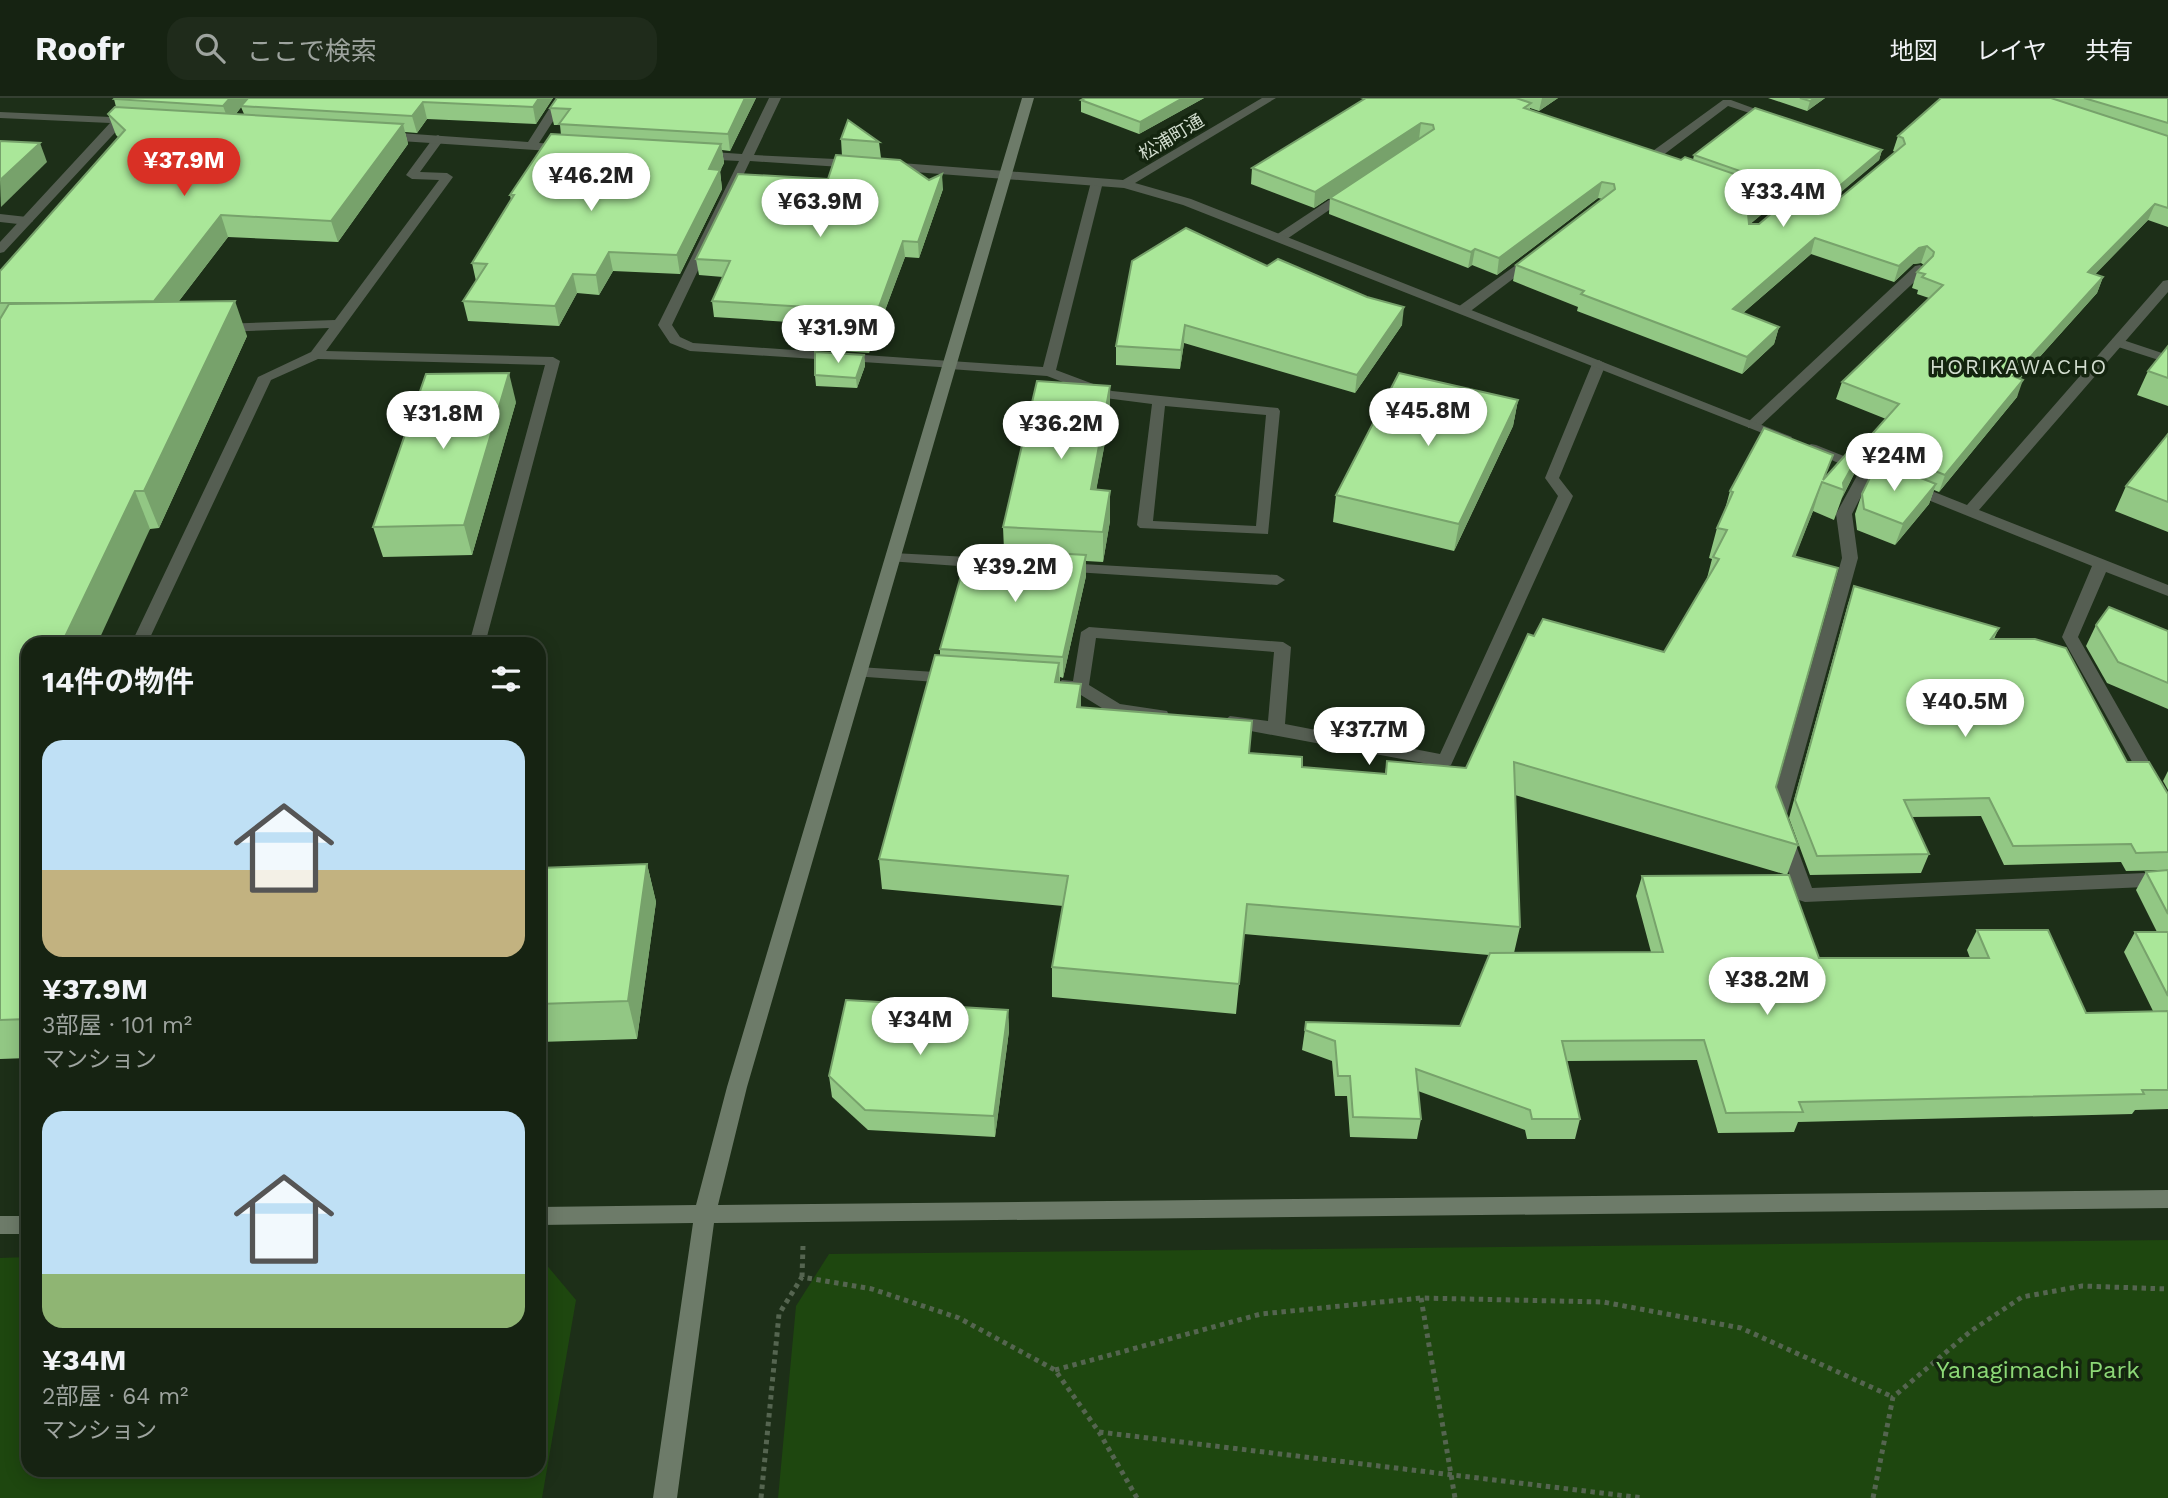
<!DOCTYPE html>
<html lang="ja">
<head>
<meta charset="utf-8">
<style>
  :root { --surface:#162312; --page:#1f2b1b; --text:#f1f3f6; --muted:#9ea49f; --line:#354032; --accent:#d93025 }
  body { margin:0; font-family:"Work Sans","Noto Sans JP",sans-serif; background:var(--page); color:var(--text); height:100vh; display:flex; flex-direction:column; font-size:26px; white-space:nowrap }
  * { box-sizing:border-box; margin:0 }
  p { font-size:23px; color:var(--muted) }
  .icon { flex:none; width:38px; height:38px; fill:none; stroke:currentColor; stroke-width:2; stroke-linecap:round; stroke-linejoin:round }
  .map { position:relative; flex:1; overflow:hidden }
  .drawer { position:absolute; left:21px; top:539px; width:525px; height:840px; display:flex; flex-direction:column; background:var(--surface); border-radius:21px; box-shadow:0 4px 18px #0003,0 0 0 2px var(--line) }
  .drawer>* { flex:none }
  .price { position:absolute; translate:-50% -60px; padding:0 16px; border-radius:24px; background:#fff; color:#222; font-size:23px; line-height:46px; filter:drop-shadow(0 2px 4px #0008) }
  .price::after { content:''; position:absolute; left:50%; top:42px; width:21px; height:16px; margin-left:-10px; background:inherit; clip-path:polygon(0 0,100% 0,50% 100%) }
  .price.current { background:var(--accent); color:#fff }
  ul { padding:0; list-style:none }
  li { display:grid; align-content:center; gap:14px; height:371px; padding:0 21px }
  li span { display:grid; place-items:center; height:217px; border-radius:21px; color:#555 }
  li>.icon { margin-inline-start:auto }
  span .icon { width:126px; height:126px; fill:#fffc; stroke-width:1 }
  li b { font-size:30px }
  h2 { display:flex; justify-content:space-between; align-items:center; height:84px; padding:0 21px; font-size:30px }
  header { display:flex; align-items:center; gap:42px; box-sizing:border-box; height:98px; padding:0 35px; background:var(--surface); border-bottom:2px solid var(--line) }
  header strong { font-size:33px }
  nav { display:flex; gap:38px; margin-inline-start:auto; font-size:24px }
  .search { width:490px; height:63px; background:var(--page); display:flex; align-items:center; gap:18px; box-sizing:border-box; padding:0 24px; border-radius:21px; color:var(--muted); font-size:26px }
  .map>svg:first-child { display:block }
  .green { fill:#1e470f }
  .lines { fill:none; stroke-linecap:round; stroke-linejoin:round }
  .path { stroke:#556550; stroke-width:5; stroke-dasharray:4.5 4.5; stroke-linecap:butt }
  .lane { fill:#555e52; fill-rule:evenodd }
  .street { fill:#555e52; fill-rule:evenodd }
  .secondary { fill:#6d7b69; fill-rule:evenodd }
  .wall { fill:#92c784; fill-rule:evenodd }
  .shaded-wall { fill:#77a26b }
  .building { fill:#aae799; stroke:#77a26b; stroke-width:2 }
  .labels { text-anchor:middle; dominant-baseline:central; stroke-width:7; stroke-linejoin:round; paint-order:stroke }
  .far-street-label { font-size:18px; fill:#d2ddcf; stroke:#14250f }
  .far-quarter-label { font-size:21px; letter-spacing:2px; fill:#d2ddcf; stroke:#14250f }
  .near-park-label { font-size:24px; fill:#8cd876; stroke:#14250f }
</style>
</head>
<body>
<header>
<strong>Roofr</strong>
<div class="search"><svg class="icon" aria-label="search" viewBox="0 0 24 24"><circle cx="10" cy="10" r="6"/><path d="M15 15l6 6"/></svg>ここで検索</div>
<nav><a>地図</a><a>レイヤ</a><a>共有</a></nav>
</header>
<div class="map">
<svg width="2168" height="1400" viewBox="0 0 2168 1400">
  <rect width="100%" height="100%" fill="#1d2f18"/>
  <!-- green -->
  <g class="green">
    <polygon points="2168,1142 2168,1400 778,1400 796,1208 829,1156"/>
    <polygon points="539,1158 576,1202 542,1400 0,1400 0,1160 28,1159 28,1372 539,1372"/>
  </g>
  <g class="lines">
    <!-- path -->
    <g class="path">
      <polyline points="802,1179 803,1148"/>
      <polyline points="1421,1200 1455,1400"/>
      <polyline points="1055,1272 1261,1216 1421,1200 1603,1204 1741,1230 1893,1299"/>
      <polyline points="1099,1334 1643,1400"/>
      <polyline points="761,1400 779,1216 802,1179 872,1191 959,1220 1055,1272 1099,1334 1137,1400"/>
      <polyline points="1873,1400 1893,1299 1971,1233 2022,1199 2082,1188 2168,1191"/>
    </g>
    <!-- lane -->
    <g class="lane">
      <polygon points="1723,2 1731,2 1780,20 1774,23 1728,8 1658,61 1650,61 1650,55"/>
      <polygon points="438,37 444,41 420,74 447,75 453,79 326,253 553,259 560,263 485,546 469,546 545,267 318,261 271,282 147,546 131,546 258,279 311,254 329,230 220,234 213,230 220,226 335,222 439,82 412,81 406,77 434,39"/>
      <path d="M1097 80 1103 84 1056 272 1112 293 1278 310 1280 313 1268 436 1140 430 1137 427 1152 306 1105 300 1047 278 950 271 943 267 950 263 1043 269 1091 84ZM1165 308 1266 317 1256 428 1153 423Z"/>
      <polygon points="1344,92 1354,95 1284,143 1276,143 1276,137"/>
      <polygon points="0,116 27,119 33,123 27,127 0,124"/>
      <polygon points="1534,154 1539,155 1539,161 1468,215 1458,215 1458,209"/>
      <polygon points="1920,167 1926,171 1925,174 1758,330 1748,330 1748,324 1915,168"/>
      <polygon points="2117,240 2168,257 2168,265 2112,247 2112,241"/>
      <polygon points="1599,262 1606,266 1559,380 1573,398 1451,667 1445,669 1224,628 1222,624 1230,618 1268,623 1274,554 1096,540 1089,587 1120,606 1167,613 1169,617 1167,621 1161,623 1110,615 1076,594 1056,592 1054,588 1062,582 1073,583 1081,534 1089,529 1283,544 1291,549 1285,626 1440,656 1558,398 1545,380 1592,266"/>
      <polygon points="893,455 987,460 995,465 987,470 888,463 885,460 888,457"/>
      <polygon points="1064,465 1277,477 1285,482 1277,487 1059,473 1056,470 1059,467"/>
      <polygon points="859,569 950,575 958,580 950,585 853,578 851,574"/>
    </g>
    <!-- street -->
    <g class="street">
      <polygon points="556,0 568,0 539,45 570,47 570,53 566,54 385,42 379,38 385,34 528,44"/>
      <polygon points="769,0 781,0 754,57 856,62 862,66 856,70 750,63 672,227 680,239 693,245 950,263 957,267 955,270 690,253 670,245 658,227 739,63 699,61 693,57 699,53 742,56"/>
      <polygon points="1262,0 1276,0 1135,85 1191,101 1792,339 1790,342 1780,342 1183,107 1124,90 888,72 882,68 888,64 1123,82"/>
      <polygon points="0,14 133,20 139,23 133,26 123,26 4,154 0,155 0,144 110,25 0,20"/>
      <polygon points="2168,182 2168,194 1979,412 2168,487 2168,498 2106,474 2078,539 2168,697 2168,719 2162,717 2062,539 2092,468 1871,379 1852,416 1858,460 1786,720 1812,790 2168,774 2168,788 1805,804 1799,802 1768,720 1842,460 1836,416 1859,374 1804,350 1811,346 1816,347 1967,407 2163,183"/>
    </g>
    <!-- secondary -->
    <g class="secondary">
      <polygon points="1022,0 1034,0 747,989 718,1107 2168,1092 2168,1110 714,1125 677,1400 653,1400 693,1125 539,1127 539,1109 696,1107 727,989"/>
      <rect x="0" y="1118" width="28" height="18"/>
    </g>
  </g>
  <!-- wall -->
  <g class="wall">
    <path d="M553 0 536 26 427 21 417 35 405 34 408 46 338 144 228 139 179 203 247 238 159 430 150 431 28 546V960L0 961V173L119 40 116 37 108 16 116 9 114 1ZM241 9 244 16H236Z"/>
    <polygon points="557,0 756,0 730,53 722,52 724,65 720,73 722,91 680,176 613,173 599,197 577,195 559,228 468,223 463,203 476,183 472,165 511,102 510,97 561,37 560,27 554,27 550,10"/>
    <polygon points="1204,0 1139,36 1081,14 1081,2"/>
    <path d="M1360 0H1558L1539 13 1530 10V12L1681 62H1693L1694 57 1882 52 1879 62 1825 107 1829 108 1835 104 1895 54 1893 53 1898 38 1941 0H2168V129L2148 122 2095 176 2103 179 2097 195 2020 281 2017 299 1939 394 1934 392 1929 406 1895 447 1857 432 1855 416 1862 396 1875 369 1859 362 1854 376 1842 400 1834 422 1813 413 1795 458 1776 689 1798 747 1787 777 1515 697 1520 829 1514 855 1651 854 1636 798 1642 778 1819 860H1970L1967 852 1977 832 2086 915 2153 913 2124 854 2135 834H2157L2136 792 2146 774 2168 772V1011L2135 1012 2132 1016 1798 1024 1794 1034 1718 1035 1697 962 1567 963 1580 1021 1575 1041H1527L1525 1032 1418 993 1421 1021 1417 1041 1350 1039 1347 998H1335L1332 963 1302 952 1306 924 1460 928 1489 857 1244 836 1236 916 1052 899V869L1063 808 882 791 879 761 940 557V551L1004 452 1003 429 1110 317 1096 392 1110 393V423L1103 464 1086 463V478L1063 580 1060 579V585L1081 586V609L1302 669 1385 676 1387 663 1466 670 1534 538 1664 554 1706 484 1712 461 1709 460 1717 430 1724 415 1730 393 1833 357 1825 379 1863 346 1886 321 1836 301 1842 284 1929 200 1917 196 1918 192 1912 190 1917 174 1924 167 1921 165 1913 166 1894 184 1811 156 1743 215 1779 229 1774 246 1742 276 1577 213 1578 209 1513 183 1516 167 1602 101 1598 100 1497 177 1472 167 1468 170 1329 116 1330 100 1419 41 1314 110 1251 86 1252 70 1364 1ZM1776 96 1789 101 1759 126H1750L1773 107Z"/>
    <polygon points="1768,0 1825,0 1807,13"/>
    <polygon points="841,41 879,44 881,60 943,91 919,160 905,159 869,255 816,251 815,235 818,226 714,219 712,203 723,179 699,177 696,161 828,81 842,58"/>
    <polygon points="1267,168 1402,227 1355,295 1184,245 1180,271 1116,267 1116,248"/>
    <polygon points="2168,248 2168,308 2137,297 2148,273"/>
    <polygon points="864,257 865,268 857,290 816,288 815,277"/>
    <polygon points="1518,302 1513,328 1454,453 1333,424 1336,397"/>
    <polygon points="516,304 472,457 383,459 373,429"/>
    <polygon points="2168,336 2168,434 2115,413 2126,388"/>
    <polygon points="1854,488 1999,530 1994,541 2127,664 2168,696 2168,772 2126,773 2121,764 2004,767 1981,718 1912,719 1929,756 1921,775 1810,777 1789,720 1848,506"/>
    <polygon points="2096,527 2168,533 2168,611 2107,585 2086,548"/>
    <polygon points="2168,673 2168,692 2163,683"/>
    <polygon points="647,766 656,804 637,941 539,944 539,770"/>
    <polygon points="1008,912 1009,933 995,1039 868,1032 832,999 829,978"/>
  </g>
  <!-- shaded-wall -->
  <g class="shaded-wall">
    <polygon points="230,0 249,0 229,24 223,8"/>
    <polygon points="539,0 553,0 536,26 533,9"/>
    <polygon points="745,0 756,0 730,53 728,36"/>
    <polygon points="1183,0 1204,0 1139,36 1140,24"/>
    <polygon points="1542,0 1558,0 1539,13"/>
    <polygon points="1815,0 1825,0 1807,13 1810,3"/>
    <polygon points="423,4 427,21 417,35 412,18"/>
    <polygon points="1421,25 1419,41 1314,110 1315,94"/>
    <polygon points="403,26 408,46 338,144 331,123"/>
    <polygon points="40,45 47,64 1,109 0,82"/>
    <polygon points="721,46 724,65 720,73 722,91 680,176 677,157 709,71"/>
    <polygon points="1882,52 1879,62 1820,112 1823,102"/>
    <polygon points="942,76 943,91 919,160 918,144"/>
    <polygon points="1602,84 1598,100 1497,177 1499,160"/>
    <polygon points="1778,91 1773,107 1743,132 1748,116"/>
    <polygon points="2155,106 2148,122 2082,190 2088,174"/>
    <polygon points="221,117 228,139 162,225 154,203"/>
    <polygon points="1815,140 1811,156 1728,228 1733,211"/>
    <polygon points="903,143 905,159 869,255 868,239"/>
    <polygon points="1927,148 1921,165 1913,166 1894,184 1899,168 1919,150"/>
    <polygon points="1475,151 1472,167 1468,170 1471,154"/>
    <polygon points="609,154 613,173 599,197 596,177"/>
    <polygon points="573,176 577,195 559,228 555,208"/>
    <polygon points="2103,179 2097,195 2007,295 2013,278"/>
    <polygon points="235,203 247,238 159,430 144,393"/>
    <polygon points="1404,209 1402,227 1355,295 1357,277"/>
    <polygon points="1185,227 1184,245 1180,271 1181,252"/>
    <polygon points="1779,229 1774,246 1742,276 1747,259"/>
    <polygon points="864,257 865,268 857,290 856,280"/>
    <polygon points="509,275 516,304 472,457 464,427"/>
    <polygon points="2023,282 2017,299 1939,394 1945,377"/>
    <polygon points="1110,288 1110,317 1091,421 1091,391"/>
    <polygon points="1518,302 1513,328 1454,453 1459,426"/>
    <polygon points="1864,347 1854,376 1842,400 1844,392 1843,385"/>
    <polygon points="1822,384 1813,413 1784,488 1793,458"/>
    <polygon points="1936,386 1929,406 1895,447 1903,426"/>
    <polygon points="135,393 150,431 97,546 62,545"/>
    <polygon points="1110,393 1110,423 1103,464 1103,434"/>
    <polygon points="1086,457 1086,478 1063,580 1063,559"/>
    <polygon points="1059,565 1060,596 1055,584"/>
    <polygon points="1081,586 1081,617 1077,609"/>
    <polygon points="647,766 656,804 637,941 628,903"/>
    <polygon points="1008,912 1009,933 995,1039 994,1018"/>
  </g>
  <!-- building -->
  <g class="building">
    <polygon points="115,0 230,0 223,8 114,1"/>
    <polygon points="248,0 539,0 533,9 423,4 412,18 241,8"/>
    <polygon points="557,0 745,0 728,36 559,26 570,11 550,10"/>
    <polygon points="1085,0 1183,0 1140,24 1081,2"/>
    <polygon points="1366,0 1516,0 1531,5 1524,10 1681,62 1685,59 1778,91 1748,116 1749,126 1759,126 1793,97 1829,108 1835,104 1905,46 1903,40 1898,38 1941,0 2051,0 2168,38 2168,110 2155,106 2088,174 2103,179 2013,278 2023,282 1945,377 1864,345 1899,306 1842,284 1943,187 1922,179 1925,176 1917,174 1933,158 1934,154 1927,148 1919,150 1899,168 1815,140 1733,211 1779,229 1747,259 1581,196 1584,193 1516,167 1615,91 1614,86 1602,84 1499,160 1475,151 1471,154 1330,100 1434,31 1433,27 1421,25 1315,94 1252,70"/>
    <polygon points="1800,0 1815,0 1810,3"/>
    <polygon points="2084,0 2168,0 2168,25"/>
    <polygon points="115,9 403,26 331,123 221,117 154,203 69,205 0,205 0,173 125,32 108,16"/>
    <polygon points="1755,10 1882,52 1823,102 1694,57"/>
    <polygon points="848,22 879,44 841,41"/>
    <polygon points="551,36 721,46 709,71 720,72 677,157 609,154 596,177 573,176 555,208 463,203 487,166 472,165 514,97 510,97"/>
    <polygon points="0,43 40,45 0,82"/>
    <polygon points="836,57 900,62 929,82 942,76 918,144 903,143 868,239 815,235 823,210 712,203 730,163 696,161 738,76 828,81"/>
    <polygon points="1186,130 1267,168 1278,161 1367,199 1404,209 1357,277 1185,227 1181,252 1116,248 1132,163"/>
    <polygon points="235,203 144,393 135,393 62,545 213,540 210,546 28,546 28,921 0,922 0,221 9,206"/>
    <polygon points="2168,248 2168,280 2148,273"/>
    <polygon points="815,254 864,257 856,280 815,277"/>
    <polygon points="509,275 464,427 373,429 426,276"/>
    <polygon points="1399,275 1518,302 1459,426 1336,397"/>
    <polygon points="1037,283 1110,288 1091,391 1110,393 1103,434 1003,429"/>
    <polygon points="1764,330 1833,357 1823,382 1857,344 1864,347 1843,385 1844,392 1822,384 1793,458 1838,470 1776,689 1798,747 1514,664 1520,829 1247,806 1239,886 1052,869 1068,778 879,761 935,557 1059,565 1055,584 1081,586 1077,609 1252,623 1249,655 1302,659 1302,669 1386,676 1387,663 1466,670 1528,536 1534,538 1543,521 1664,554 1719,461 1713,459 1727,432 1717,430 1733,394 1730,393"/>
    <polygon points="2168,336 2168,404 2126,388"/>
    <polygon points="1878,363 1936,386 1903,426 1864,411 1862,396"/>
    <polygon points="1001,452 1086,457 1063,559 940,551 966,460 998,463"/>
    <polygon points="1854,488 1999,530 1991,541 2035,541 2066,550 2127,664 2149,664 2168,696 2168,754 2136,755 2131,746 2013,748 1989,700 1904,702 1929,756 1817,758 1795,702"/>
    <polygon points="2109,509 2168,533 2168,585 2118,564 2096,527"/>
    <polygon points="647,766 628,903 539,906 539,770"/>
    <polygon points="2168,772 2168,816 2146,774"/>
    <polygon points="1789,777 1819,860 1989,860 1977,832 2048,832 2086,915 2168,913 2168,992 2142,992 2144,996 1799,1004 1803,1014 1726,1015 1704,942 1562,943 1580,1021 1532,1021 1530,1012 1416,971 1421,1021 1353,1019 1350,978 1338,978 1335,943 1305,932 1306,924 1460,928 1490,855 1663,854 1642,778"/>
    <polygon points="2135,834 2168,834 2168,898"/>
    <polygon points="846,902 1008,912 994,1018 865,1012 829,978"/>
  </g>
  <g class="labels">
    <!-- far-street labels -->
    <g class="far-street-label">
      <text transform="translate(1171 39) rotate(-31)">松浦町通</text>
    </g>
    <!-- far-quarter labels -->
    <g class="far-quarter-label">
      <text x="2019" y="268">HORIKAWACHO</text>
    </g>
    <!-- near-park labels -->
    <g class="near-park-label">
      <text x="2038" y="1272">Yanagimachi Park</text>
    </g>
  </g>
</svg>
<b class="price current" style="left:184px;top:100px">¥37.9M</b>
<b class="price" style="left:591px;top:115px">¥46.2M</b>
<b class="price" style="left:1783px;top:131px">¥33.4M</b>
<b class="price" style="left:820px;top:141px">¥63.9M</b>
<b class="price" style="left:838px;top:267px">¥31.9M</b>
<b class="price" style="left:1428px;top:350px">¥45.8M</b>
<b class="price" style="left:443px;top:353px">¥31.8M</b>
<b class="price" style="left:1061px;top:363px">¥36.2M</b>
<b class="price" style="left:1894px;top:395px">¥24M</b>
<b class="price" style="left:1015px;top:506px">¥39.2M</b>
<b class="price" style="left:1965px;top:641px">¥40.5M</b>
<b class="price" style="left:1369px;top:669px">¥37.7M</b>
<b class="price" style="left:1767px;top:919px">¥38.2M</b>
<b class="price" style="left:920px;top:959px">¥34M</b>
<section class="drawer">
<h2>14件の物件<svg class="icon" aria-label="filters" viewBox="0 0 24 24"><path d="M4 7h16M4 17h16"/><circle cx="9" cy="7" r="2"/><circle cx="15" cy="17" r="2"/></svg></h2>
<ul>
<li><span style="background:linear-gradient(#bfe0f5 60%,#c2b280 0)"><svg class="icon" aria-label="home" viewBox="0 0 24 24"><path d="M3 11l9-7 9 7M6 9v11h12V9"/></svg></span><div><b>¥37.9M</b><p>3部屋 · 101 m²</p><p>マンション</p></div></li>
<li><span style="background:linear-gradient(#bfe0f5 75%,#8fb573 0)"><svg class="icon" aria-label="home" viewBox="0 0 24 24"><path d="M3 11l9-7 9 7M6 9v11h12V9"/></svg></span><div><b>¥34M</b><p>2部屋 · 64 m²</p><p>マンション</p></div></li>
</ul>
</section>
</div>
</body>
</html>
